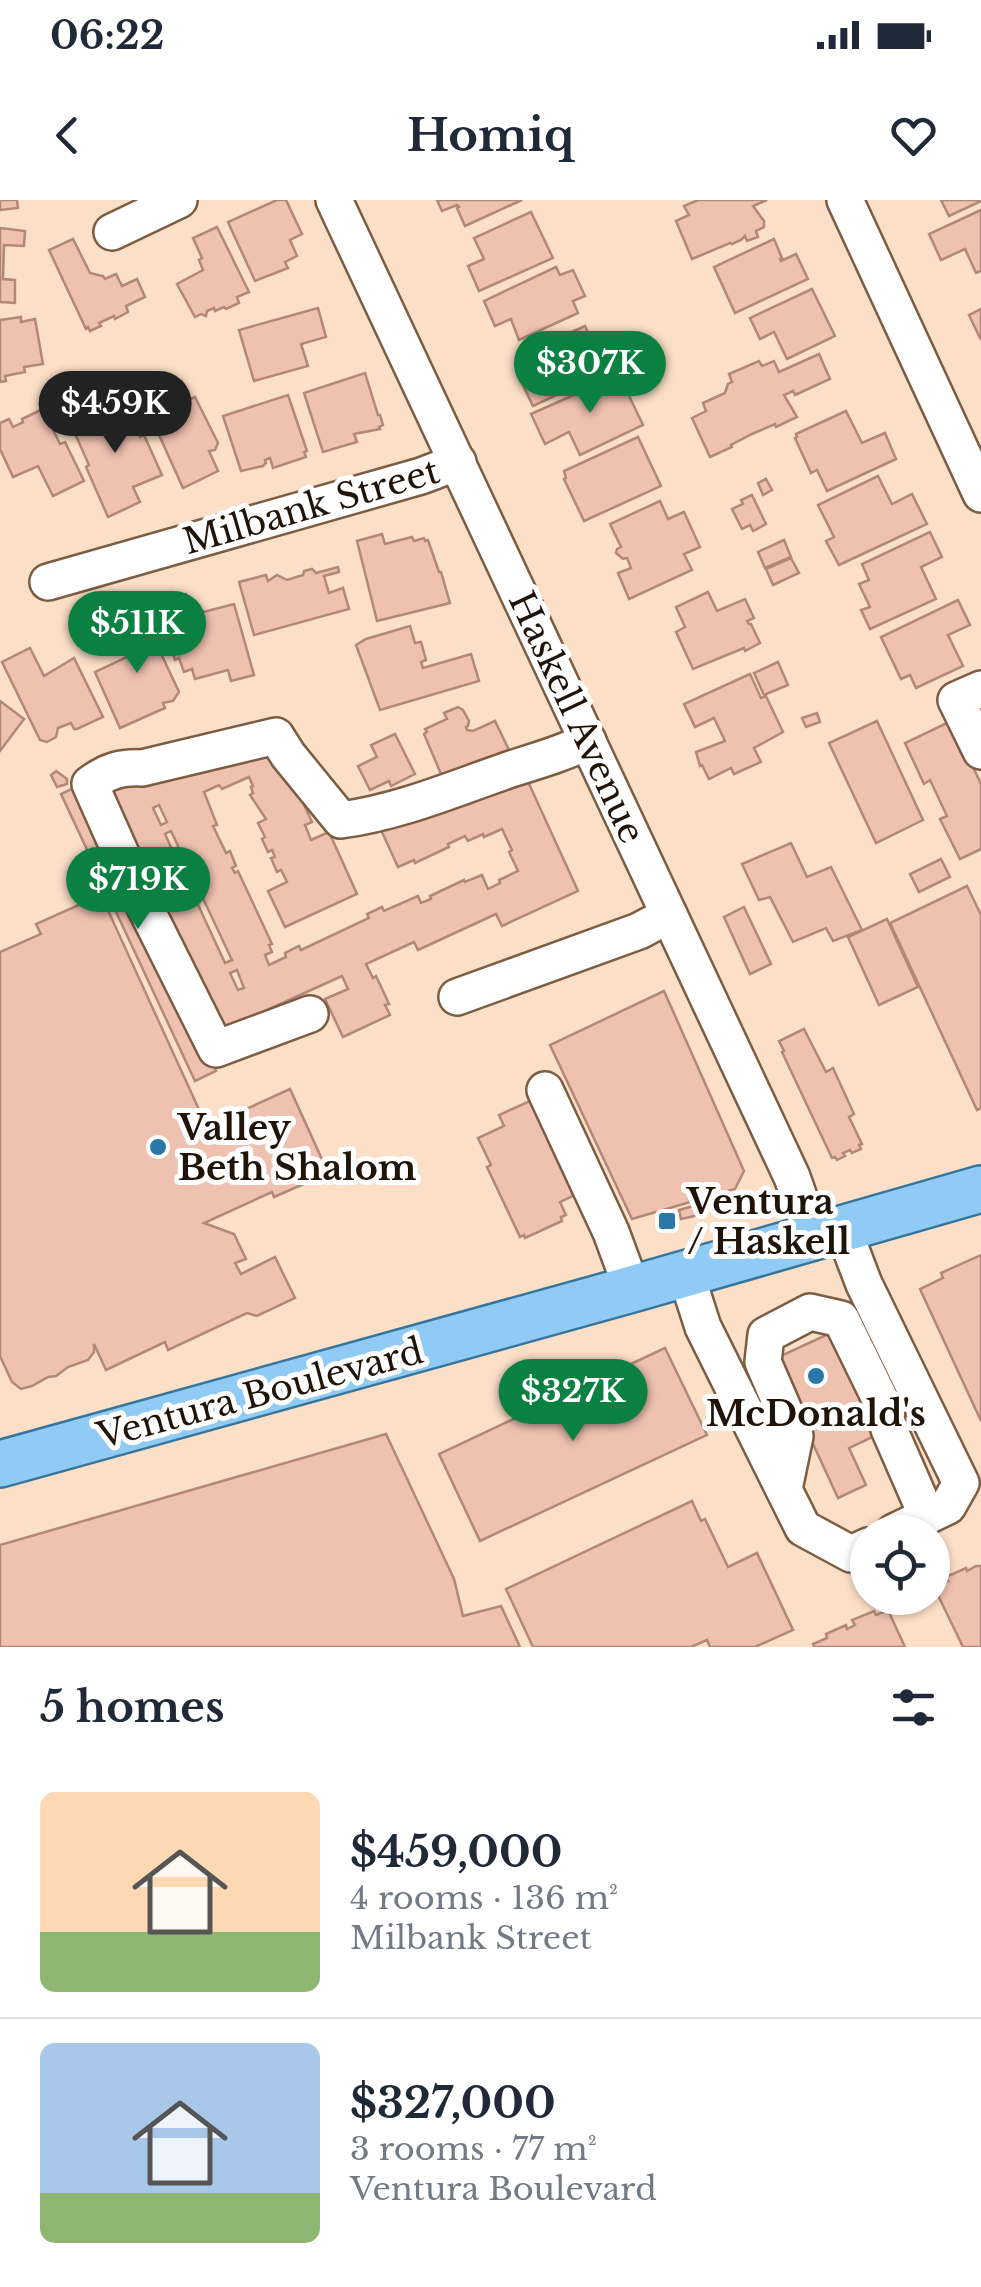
<!DOCTYPE html>
<html lang="en">
<head>
<meta charset="utf-8">
<style>
  :root { --surface:#fff; --page:#f2f2f3; --text:#1f2937; --muted:#747a83; --line:#e0e1e3; --accent:#0b8043 }
  body { margin:0; font-family:"Libre Baskerville",serif; background:var(--page); color:var(--text); height:100vh; display:flex; flex-direction:column; font-size:38px; white-space:nowrap }
  * { box-sizing:border-box; margin:0 }
  p { font-size:32px; color:var(--muted) }
  .icon { flex:none; width:55px; height:55px; fill:none; stroke:currentColor; stroke-width:2; stroke-linecap:round; stroke-linejoin:round }
  .map { position:relative; height:1447px; overflow:hidden }
  .side { display:flex; flex-direction:column; background:var(--surface); flex:1 }
  .side>* { flex:none }
  .controls { position:absolute; left:850px; top:1315px; display:grid; gap:20px }
  .controls a { display:grid; place-items:center; width:100px; height:100px; border-radius:50%; background:var(--surface); box-shadow:0 2px 8px #0004; font-size:50px }
  .price { position:absolute; translate:-50% -85px; padding:0 22px; border-radius:35px; background:var(--accent); color:#fff; font-size:32px; line-height:65px; filter:drop-shadow(0 2px 5px #0008) }
  .price::after { content:''; position:absolute; left:50%; top:60px; width:30px; height:22px; margin-left:-15px; background:inherit; clip-path:polygon(0 0,100% 0,50% 100%) }
  .price.selected { background:#222; color:#fff }
  ul { padding:0; list-style:none }
  li { display:flex; align-items:center; gap:30px; height:250px; padding:0 40px }
  li+li { border-top:2px solid var(--line) }
  li span { display:grid; place-items:center; flex:none; width:280px; height:200px; border-radius:15px; color:#555 }
  li>.icon { margin-inline-start:auto }
  span .icon { width:120px; height:120px; fill:#fffc; stroke-width:1 }
  li b { font-size:42px }
  h2 { display:flex; justify-content:space-between; align-items:center; height:120px; padding:0 40px; font-size:42px }
  .status { display:flex; justify-content:space-between; align-items:center; height:70px; padding:0 50px; background:var(--surface); direction:ltr }
  .status svg { height:28px; fill:currentColor }
  header { display:flex; justify-content:space-between; align-items:center; height:130px; padding:0 40px; background:var(--surface); font-size:45px; font-weight:700 }
  .map>svg:first-child { display:block }
  .building { fill:#efc1b1; stroke:#b28878; stroke-width:2.5; fill-rule:evenodd }
  .lines { fill:none; stroke-linecap:round; stroke-linejoin:round }
  .minor-casing { stroke:#7d5d42; stroke-width:40 }
  .major-casing { stroke:#37759d; stroke-width:50 }
  .minor { stroke:#fff; stroke-width:35 }
  .major { stroke:#8fcbf4; stroke-width:45 }
  .poi-dot { fill:#2a78aa; stroke:#fff; stroke-width:4 }
  .labels { text-anchor:middle; dominant-baseline:central; stroke-width:10; stroke-linejoin:round; paint-order:stroke }
  .street-label { font-size:35px; fill:#201409; stroke:#fff }
  .poi-label { font-size:35px; font-weight:bold; fill:#201409; stroke:#fff; text-anchor:start }
</style>
</head>
<body>
<div class="status"><b>06:22</b><svg viewBox="0 0 49 12"><path d="M0 12V9h3v3zM5 12V6h3v6zM10 12V3h3v9zM15 12V0h3v12zM26 1h20v11H26zM47 4h2v5h-2z"/></svg></div>
<header><svg class="icon" aria-label="back" viewBox="0 0 24 24"><path d="M15 5l-7 7 7 7"/></svg>Homiq<svg class="icon" aria-label="heart" viewBox="0 0 24 24"><path d="M12 20l-8-8c-3-5 5-10 8-4 3-6 11-1 8 4z"/></svg></header>
<div class="map">
<svg width="981" height="1447" viewBox="0 0 981 1447">
  <rect width="100%" height="100%" fill="#fcdfc7"/>
  <!-- building -->
  <g class="building">
    <polygon points="0,0 17,0 18,8 0,10"/>
    <polygon points="277,0 286,0 302,34 290,40 297,56 285,62 288,68 255,81 228,22"/>
    <polygon points="437,0 522,0 465,26 457,8 459,7 457,5 442,11"/>
    <polygon points="698,0 767,0 753,6 764,21 764,27 756,31 758,37 747,41 745,36 741,40 732,44 730,43 692,59 676,21 689,15 684,6"/>
    <polygon points="941,0 981,0 981,1 949,16"/>
    <polygon points="981,10 981,71 976,73 965,49 941,60 929,34"/>
    <polygon points="531,12 553,58 479,91 468,66 484,59 474,38"/>
    <polygon points="217,27 249,92 237,97 239,103 226,109 224,107 215,111 214,108 207,111 206,116 201,114 195,117 177,84 203,70 199,60 202,58 193,38"/>
    <polygon points="0,28 25,31 24,46 4,45 3,79 15,80 15,103 0,102"/>
    <polygon points="73,39 90,73 103,76 105,79 116,74 122,86 137,79 145,97 126,106 128,112 115,119 114,116 99,123 101,126 90,131 88,127 86,129 49,50"/>
    <polygon points="774,39 782,58 780,59 781,61 796,54 808,79 735,113 714,67"/>
    <polygon points="556,67 560,75 573,70 585,96 573,101 578,113 519,140 511,119 495,126 484,101"/>
    <polygon points="812,89 835,136 787,159 774,132 760,139 750,118"/>
    <polygon points="318,108 326,137 301,144 308,166 254,181 239,130"/>
    <polygon points="981,109 981,140 969,115"/>
    <polygon points="21,117 21,122 35,119 43,164 24,167 25,172 5,176 6,181 0,182 0,120"/>
    <polygon points="585,126 606,172 533,206 521,181 535,174 526,153"/>
    <polygon points="819,154 830,179 795,195 793,191 784,195 797,217 776,227 775,224 752,234 731,245 732,247 710,257 692,218 706,211 703,203 725,193 728,184 732,182 729,174 759,161 762,166 774,161 779,172"/>
    <polygon points="365,173 378,215 380,215 383,225 379,227 380,229 354,234 357,242 323,252 304,193"/>
    <polygon points="619,175 643,225 580,255 569,232 545,244 531,214"/>
    <polygon points="288,195 307,251 304,252 306,257 273,268 270,258 265,260 266,263 263,266 241,271 223,216"/>
    <polygon points="195,197 218,243 215,250 209,251 218,271 183,288 151,217"/>
    <polygon points="124,200 140,237 144,235 162,275 133,287 140,302 108,317 86,267 89,265 68,218 91,207 97,222 107,217 103,210"/>
    <polygon points="43,209 60,244 65,242 84,281 53,296 38,266 13,277 0,249 0,223 9,219 13,227 23,222 22,219"/>
    <polygon points="846,211 862,243 885,233 896,259 827,291 817,270 811,273 795,238 797,237 796,234"/>
    <polygon points="638,237 661,286 584,321 564,279 566,278 564,271"/>
    <polygon points="878,276 892,304 912,294 927,324 839,365 826,341 834,337 818,305"/>
    <polygon points="766,279 772,290 763,295 758,283"/>
    <polygon points="752,295 766,324 753,331 750,325 742,329 732,309 743,304 741,300"/>
    <polygon points="660,301 668,319 684,312 700,347 684,354 692,370 629,399 618,373 631,368 627,358 623,359 616,353 617,349 621,347 610,324"/>
    <polygon points="930,332 942,357 921,367 936,399 870,429 861,410 870,407 859,384 869,380 862,364"/>
    <polygon points="382,334 385,344 412,337 414,341 424,338 425,341 428,340 439,372 441,372 450,403 377,421 357,341"/>
    <polygon points="784,340 791,357 765,368 758,352"/>
    <polygon points="791,358 799,373 773,385 766,369"/>
    <polygon points="338,367 339,372 324,376 329,393 343,388 349,409 254,435 239,382 266,375 268,381 277,375 287,380 303,375 304,371 312,369 316,373"/>
    <polygon points="708,392 717,411 745,399 754,418 747,421 749,424 751,424 760,443 745,451 744,448 693,469 676,432 685,427 676,407"/>
    <polygon points="186,394 192,415 234,404 254,475 231,481 228,470 195,479 192,469 184,472 179,458 175,460 158,402"/>
    <polygon points="958,400 970,425 948,435 963,466 916,488 910,475 901,479 881,437"/>
    <polygon points="143,415 179,492 173,501 163,503 165,508 120,528 95,472 129,456 115,428"/>
    <polygon points="410,426 415,443 421,442 426,460 421,462 423,468 471,454 479,481 380,510 356,445 366,439"/>
    <polygon points="30,448 44,476 74,458 103,517 77,529 74,529 71,523 58,528 56,537 47,542 40,540 2,462"/>
    <polygon points="778,462 788,485 764,495 754,473"/>
    <polygon points="750,474 761,498 766,496 783,532 754,548 761,562 734,574 731,568 709,579 702,565 700,566 696,552 725,541 714,518 695,527 684,504"/>
    <polygon points="0,501 24,519 0,551"/>
    <polygon points="458,507 463,510 469,521 468,526 466,527 467,530 473,531 495,521 509,550 444,581 424,534 427,532 425,529 447,519 444,513"/>
    <polygon points="817,513 820,522 806,527 802,518"/>
    <polygon points="877,521 923,620 876,643 829,543"/>
    <polygon points="947,523 965,561 969,559 981,584 981,649 960,659 940,619 947,616 930,580 924,584 905,543"/>
    <polygon points="395,534 415,574 391,586 389,581 370,590 358,566 377,557 371,545"/>
    <path d="M276 544 312 622 305 625 311 640 329 632 357 694 285 727 268 691 287 682 281 670 277 672 271 658 275 657 272 650 268 652 262 639 265 637 258 623 266 619 250 595 253 593 251 587 253 586 249 577 222 589 219 585 204 592 217 625 213 626 226 653 230 651 236 666 232 668 235 673 238 671 272 744 269 745 272 752 265 755 269 765 286 757 285 753 299 746 301 750 369 718 367 714 382 707 384 711 418 696 421 703 431 699 430 696 464 680 465 682 482 675 488 689 500 683 499 680 518 671 509 652 512 650 502 629 484 637 483 634 468 641 465 636 448 644 449 647 415 663 414 660 398 667 381 630 525 575 578 691 502 726 496 714 418 750 414 742 366 764 373 778 376 776 389 804 385 805 390 815 343 837 325 799 348 789 342 776 269 809 270 812 221 835 104 583ZM159 605 167 622 161 625 153 608ZM171 631 195 682 188 685 165 634ZM200 692 232 760 225 763 194 696ZM237 770 244 788 238 790 230 773Z"/>
    <polygon points="56,571 67,579 67,584 57,587 51,575"/>
    <polygon points="82,584 216,871 195,881 61,594"/>
    <polygon points="791,643 807,677 831,667 862,730 833,741 826,728 793,742 770,697 759,700 742,664"/>
    <polygon points="941,659 950,677 919,692 910,674"/>
    <polygon points="967,686 981,715 981,908 977,910 890,723"/>
    <polygon points="101,695 207,927 290,889 325,966 303,976 306,983 274,997 272,992 204,1023 234,1034 246,1059 235,1063 241,1074 275,1057 295,1098 257,1116 247,1113 168,1150 165,1142 106,1170 94,1144 94,1152 88,1160 68,1167 56,1176 48,1177 32,1186 21,1189 12,1182 0,1156 0,752 41,734 36,724"/>
    <polygon points="744,707 771,764 750,774 724,717"/>
    <polygon points="887,719 918,787 879,805 848,737"/>
    <polygon points="664,791 744,971 735,989 632,1019 550,845"/>
    <polygon points="804,829 826,872 833,868 854,914 849,917 862,944 859,945 861,949 852,953 850,950 843,953 845,956 837,960 835,957 832,958 782,852 784,851 779,841"/>
    <polygon points="539,897 583,991 560,1002 566,1015 561,1017 562,1021 525,1038 524,1035 520,1037 487,967 491,965 478,938 504,926 499,915"/>
    <polygon points="697,1005 699,1015 681,1019 679,1010"/>
    <polygon points="981,1055 981,1221 920,1089 943,1078 941,1073"/>
    <polygon points="837,1130 883,1232 849,1248 866,1285 838,1298 774,1159"/>
    <polygon points="665,1148 707,1235 480,1341 439,1254"/>
    <polygon points="386,1234 454,1379 463,1416 501,1406 520,1447 0,1447 0,1345"/>
    <polygon points="692,1301 701,1321 705,1319 728,1367 757,1353 793,1430 755,1447 710,1447 707,1440 691,1447 533,1447 506,1389"/>
    <polygon points="976,1366 981,1366 981,1447 963,1447 934,1387 948,1381 946,1377 966,1368 967,1371"/>
    <polygon points="888,1410 905,1447 814,1447 813,1444 827,1438 826,1434 846,1425 847,1429 855,1425 852,1420 874,1411 876,1415"/>
  </g>
  <g class="lines">
    <!-- minor casing -->
    <g class="minor-casing">
      <g id="minor">
        <polyline points="334,0 792,977 813,1037"/>
        <polyline points="845,0 981,294"/>
        <polyline points="112,32 179,0"/>
        <polyline points="48,382 421,276 458,262"/>
        <polyline points="981,489 956,500 981,551"/>
        <polyline points="457,797 639,731 669,715"/>
        <path d="M310 814 216 849 142 701 90 584C107 571 121 567 142 568L276 536 288 555 341 620C401 612 458 587 514 568 540 560 564 553 588 541"/>
        <polyline points="545,890 611,1032 632,1089"/>
        <polyline points="843,1029 864,1084 961,1283 948,1306 894,1332"/>
        <polyline points="686,1074 703,1127 803,1328 851,1354 868,1346"/>
        <polyline points="784,1289 795,1236 763,1162 766,1135 810,1112 841,1119 882,1203 889,1229 927,1316"/>
      </g>
    </g>
    <!-- major casing -->
    <g class="major-casing">
      <polyline id="major" points="0,1264 632,1089 981,989"/>
    </g>
    <!-- minor -->
    <use href="#minor" class="minor"/>
    <!-- major -->
    <use href="#major" class="major"/>
  </g>
  <!-- markers -->
  <g class="poi-dot">
    <circle cx="158" cy="947" r="10"/>
    <rect x="657" y="1011" width="20" height="20" rx="5"/>
    <circle cx="816" cy="1176" r="10"/>
  </g>
  <g class="labels">
    <!-- street labels -->
    <g class="street-label">
      <text transform="translate(311 306) rotate(-16)">Milbank Street</text>
      <text transform="translate(577 517) rotate(65)">Haskell Avenue</text>
      <text transform="translate(260 1193) rotate(-15)">Ventura Boulevard</text>
    </g>
    <!-- poi labels -->
    <g class="poi-label">
      <text x="178" y="927">Valley<tspan x="178" dy="40">Beth Shalom</tspan></text>
      <text x="687" y="1001">Ventura<tspan x="687" dy="40">/ Haskell</tspan></text>
      <text x="816" y="1213" text-anchor="middle">McDonald's</text>
    </g>
  </g>
</svg>
<div class="controls">
<a><svg class="icon" aria-label="locate" viewBox="0 0 24 24"><circle cx="12" cy="12" r="6"/><path d="M12 2v4M12 18v4M2 12h4M18 12h4"/></svg></a>
</div>
<b class="price" style="left:590px;top:216px">$307K</b>
<b class="price selected" style="left:115px;top:256px">$459K</b>
<b class="price" style="left:137px;top:476px">$511K</b>
<b class="price" style="left:138px;top:732px">$719K</b>
<b class="price" style="left:573px;top:1244px">$327K</b>
</div>
<section class="side">
<h2>5 homes<svg class="icon" aria-label="filters" viewBox="0 0 24 24"><path d="M4 7h16M4 17h16"/><circle cx="9" cy="7" r="2"/><circle cx="15" cy="17" r="2"/></svg></h2>
<ul>
<li><span style="background:linear-gradient(#ffd9b3 70%,#8fb573 0)"><svg class="icon" aria-label="home" viewBox="0 0 24 24"><path d="M3 11l9-7 9 7M6 9v11h12V9"/></svg></span><div><b>$459,000</b><p>4 rooms · 136 m²</p><p>Milbank Street</p></div></li>
<li><span style="background:linear-gradient(#a9c7e8 75%,#8fb573 0)"><svg class="icon" aria-label="home" viewBox="0 0 24 24"><path d="M3 11l9-7 9 7M6 9v11h12V9"/></svg></span><div><b>$327,000</b><p>3 rooms · 77 m²</p><p>Ventura Boulevard</p></div></li>
</ul>
</section>
</body>
</html>
